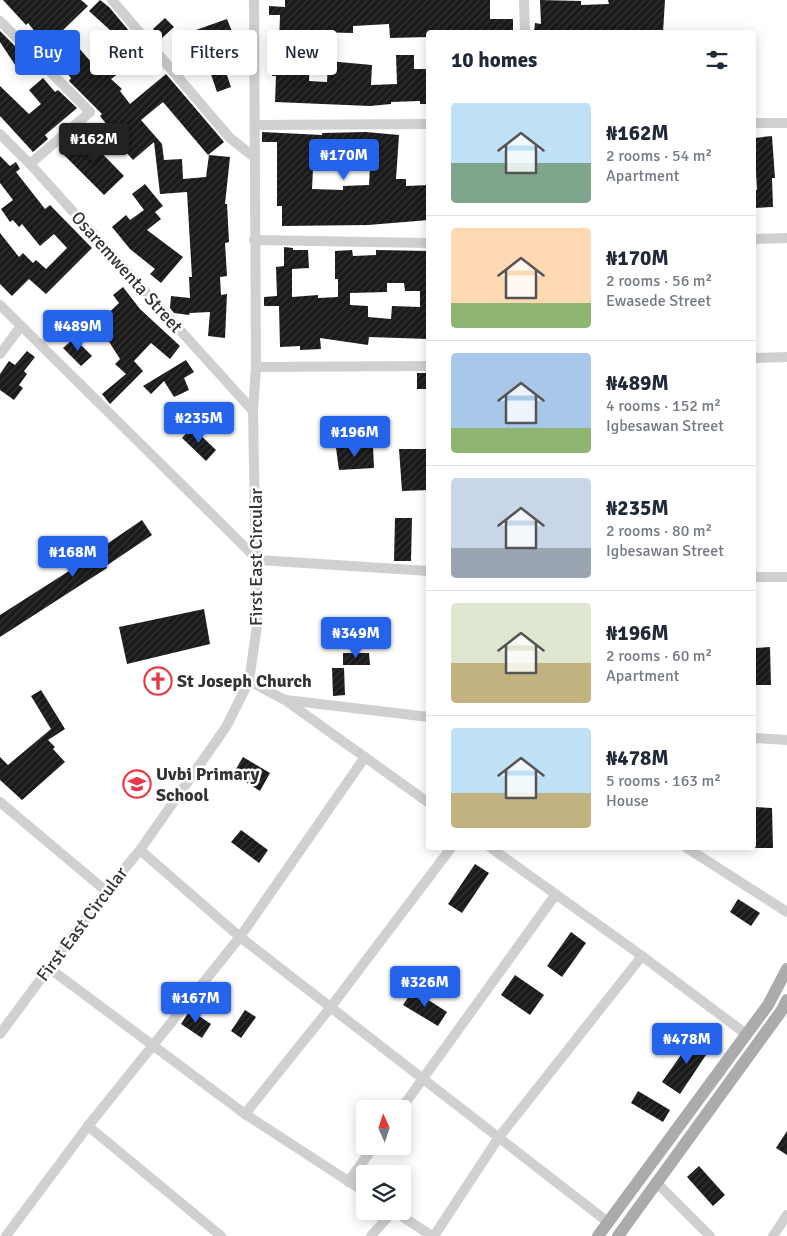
<!DOCTYPE html>
<html lang="en">
<head>
<meta charset="utf-8">
<style>
  :root { --surface:#fff; --page:#f6f6f7; --text:#1f2937; --muted:#747a83; --line:#e0e1e3; --accent:#2563eb }
  body { margin:0; font-family:Signika,sans-serif; background:var(--page); color:var(--text); height:100vh; display:flex; flex-direction:column; font-size:19px; white-space:nowrap }
  * { box-sizing:border-box; margin:0 }
  p { font-size:16px; color:var(--muted) }
  .icon { flex:none; width:28px; height:28px; fill:none; stroke:currentColor; stroke-width:2; stroke-linecap:round; stroke-linejoin:round }
  .map { position:relative; flex:1; overflow:hidden }
  .details { position:absolute; left:426px; top:30px; width:330px; height:820px; display:flex; flex-direction:column; background:var(--surface); border-radius:5px; box-shadow:0 2px 12px #0003 }
  .details>* { flex:none }
  .guide { position:absolute; left:15px; top:30px; width:336px; height:45px; display:flex; gap:10px }
  .needle { width:32px; rotate:357deg }
  .controls { position:absolute; left:356px; top:1100px; display:grid; gap:10px }
  .controls a { display:grid; place-items:center; width:55px; height:55px; border-radius:5px; background:var(--surface); box-shadow:0 2px 12px #0003; font-size:25px }
  .price { position:absolute; translate:-50% -42px; padding:0 11px; border-radius:5px; background:var(--accent); color:#fff; font-size:16px; line-height:32px; filter:drop-shadow(0 1px 2px #0008) }
  .price::after { content:''; position:absolute; left:50%; top:30px; width:15px; height:11px; margin-left:-8px; background:inherit; clip-path:polygon(0 0,100% 0,50% 100%) }
  .price.current { background:#222; color:#fff }
  ul { padding:0; list-style:none }
  li { display:flex; align-items:center; gap:15px; height:125px; padding:0 25px }
  li+li { border-top:1px solid var(--line) }
  li span { display:grid; place-items:center; flex:none; width:140px; height:100px; border-radius:5px; color:#555 }
  li>.icon { margin-inline-start:auto }
  span .icon { width:60px; height:60px; fill:#fffc; stroke-width:1 }
  li b { font-size:21px }
  h2 { display:flex; justify-content:space-between; align-items:center; height:60px; padding:0 25px; font-size:21px }
  .chip { padding:0 18px; border-radius:5px; background:var(--surface); box-shadow:0 2px 12px #0003; font-size:18px; line-height:45px }
  .chip.current { background:var(--accent); color:#fff }
  .map>svg:first-child { display:block }
  .building { fill:url(#building-hatch); fill-rule:evenodd }
  .lines { fill:none; stroke-linecap:round; stroke-linejoin:round }
  .minor { stroke:#d0d0d0; stroke-width:10 }
  .major { stroke:#ababab; stroke-width:12 }
  .labels { text-anchor:middle; dominant-baseline:central; stroke-width:5; stroke-linejoin:round; paint-order:stroke }
  .street-label { font-size:18px; fill:#333; stroke:#fff }
  .poi-label { font-size:18px; font-weight:bold; fill:#333; stroke:#fff; text-anchor:start }
</style>
</head>
<body>
<div class="map">
<svg width="787" height="1236" viewBox="0 0 787 1236">
  <defs>
    <pattern id="building-hatch" width="6" height="6" patternUnits="userSpaceOnUse" patternTransform="scale(1.25)"><rect width="6" height="6" fill="#1a1a1a"/><path d="M-1 1l2-2M0 6l6-6M5 7l2-2" fill="none" stroke="#333"/></pattern>
  </defs>
  <rect width="100%" height="100%" fill="#fff"/>
  <!-- building -->
  <g class="building">
    <polygon points="3,0 81,0 88,6 63,30 92,63 90,65 96,62 100,68 116,55 115,54 140,43 152,58 132,68 131,64 111,79 122,89 120,91 130,104 166,74 224,142 208,155 163,102 141,120 162,144 164,160 182,159 183,179 206,177 209,155 230,157 225,204 227,204 229,242 225,243 227,276 220,277 221,295 227,294 225,338 208,336 210,312 190,313 189,315 174,313 170,308 171,296 190,298 189,277 192,277 187,192 160,194 154,142 133,160 117,142 119,140 100,116 102,114 69,81 71,78 54,58 60,52 49,39 44,43 28,23 26,25"/>
    <polygon points="100,0 109,7 130,32 110,48 102,38 111,31 89,11"/>
    <polygon points="285,0 490,0 490,19 513,19 513,32 429,32 429,37 390,38 389,24 353,26 353,33 311,32 309,81 327,82 328,61 372,65 371,85 397,84 396,55 414,55 414,69 429,69 429,104 420,104 420,101 391,102 391,104 370,106 275,102 276,76 272,76 274,45 279,45 280,15 269,15 269,6 285,7"/>
    <polygon points="540,0 581,1 581,5 609,4 608,0 665,0 663,32 534,32 535,23 541,24"/>
    <polygon points="165,18 174,27 162,38 153,29"/>
    <polygon points="227,19 233,34 215,40 231,87 217,92 196,30"/>
    <polygon points="0,31 32,63 19,71 0,42"/>
    <polygon points="43,78 55,92 58,90 77,108 45,135 48,139 33,152 0,116 0,86 29,114 41,104 29,90"/>
    <path d="M262 132 322 135V133L366 132 399 135 396 179H406V186L429 185V220L368 225 282 226V206H277V142H262ZM370 167 369 185 343 186V190L312 189 313 169Z"/>
    <polygon points="84,135 124,176 104,195 64,155"/>
    <polygon points="772,136 775,178 772,178 773,207 754,208 754,190 757,190 754,138"/>
    <polygon points="0,156 10,166 16,162 20,169 16,172 45,209 50,205 92,248 46,294 29,279 12,296 0,284 0,233 19,257 23,253 33,263 36,260 46,269 67,248 54,234 40,246 22,224 19,227 13,220 10,222 1,209 13,200 0,183"/>
    <polygon points="145,184 163,206 155,212 161,219 147,230 183,257 161,283 150,274 155,269 130,249 112,227 126,215 130,220 144,210 132,194"/>
    <path d="M284 247 293 248V250H308L309 268 292 269V297L318 295V298L338 297V279H335V251L352 250 353 256 376 255V250L429 251V339L369 337 368 345 320 338 321 349 300 350V346L280 347 279 306H264V297L277 296 276 267 284 266ZM387 283H404L405 291H420V307L392 306 391 319 368 317V306L350 305V293L387 292Z"/>
    <polygon points="123,287 140,309 180,346 170,359 151,343 134,361 143,371 110,404 102,394 126,374 115,364 120,359 104,334 96,325 119,303 113,295"/>
    <polygon points="74,338 92,356 81,366 63,348"/>
    <polygon points="27,351 35,357 24,371 27,374 19,385 23,388 14,400 0,390 0,374 9,361 15,365"/>
    <polygon points="186,360 194,372 184,378 189,390 174,397 164,381 151,394 143,386"/>
    <rect x="417" y="373" width="12" height="16"/>
    <polygon points="192,427 216,450 206,461 182,438"/>
    <polygon points="373,446 374,468 339,470 336,448"/>
    <polygon points="399,449 429,449 429,490 402,491"/>
    <polygon points="395,518 412,518 411,561 394,561"/>
    <polygon points="142,520 152,535 106,566 107,568 0,637 0,615 102,550 101,548"/>
    <polygon points="204,609 210,644 127,664 119,627"/>
    <polygon points="770,647 771,685 754,685 754,648"/>
    <polygon points="343,653 369,653 370,665 343,665"/>
    <polygon points="332,668 344,668 345,695 333,696"/>
    <polygon points="41,690 65,729 48,740 55,747 53,749 65,762 22,800 0,780 0,757 8,765 51,729 31,696"/>
    <polygon points="243,757 270,773 260,791 233,774"/>
    <polygon points="754,807 772,808 773,848 754,848"/>
    <polygon points="241,830 268,850 259,863 231,842"/>
    <polygon points="475,864 489,873 462,913 448,904"/>
    <polygon points="738,899 760,913 751,926 730,912"/>
    <polygon points="571,932 586,943 562,977 547,966"/>
    <polygon points="515,975 544,995 530,1015 501,995"/>
    <polygon points="413,990 447,1012 438,1026 403,1005"/>
    <polygon points="190,1010 211,1024 202,1038 181,1024"/>
    <polygon points="245,1010 256,1017 241,1038 231,1031"/>
    <polygon points="695,1035 712,1046 680,1094 662,1082"/>
    <polygon points="638,1091 670,1110 663,1122 631,1103"/>
    <polygon points="787,1131 787,1155 776,1148"/>
    <polygon points="699,1166 725,1195 713,1206 687,1177"/>
  </g>
  <g class="lines">
    <!-- minor -->
    <g class="minor">
      <polyline points="112,0 230,138 254,157"/>
      <polyline points="524,0 525,32"/>
      <polyline points="0,21 90,112 30,164"/>
      <polyline points="754,123 787,123"/>
      <polyline points="255,125 429,124"/>
      <polyline points="0,134 30,164 253,411"/>
      <polyline points="754,239 787,238"/>
      <polyline points="254,240 429,243"/>
      <polyline points="0,305 258,560 429,571"/>
      <polyline points="0,354 21,326"/>
      <polyline points="754,358 787,357"/>
      <polyline points="256,367 429,366"/>
      <polyline points="754,577 787,577"/>
      <polyline points="249,681 285,700 429,803"/>
      <polyline points="286,700 429,717"/>
      <polyline points="754,738 787,740"/>
      <polyline points="0,802 106,891"/>
      <polyline points="491,848 642,956 746,1034"/>
      <polyline points="687,848 787,912"/>
      <polyline points="140,850 240,937 609,1223"/>
      <polyline points="49,968 245,1114 365,1192"/>
      <polyline points="0,1034 106,891 140,850 226,727 249,681 257,626 253,411 256,367 254,0"/>
      <polyline points="401,1109 556,894"/>
      <polyline points="245,1114 330,1008 451,848"/>
      <polyline points="88,1126 221,1236"/>
      <polyline points="348,1182 374,1146"/>
      <polyline points="657,1183 710,1236"/>
      <polyline points="394,1211 432,1236"/>
      <polyline points="6,1236 88,1126 240,937 365,757"/>
      <polyline points="371,1236 393,1211"/>
      <polyline points="434,1236 499,1137 642,956"/>
      <polyline points="773,1236 787,1215"/>
    </g>
    <!-- major -->
    <g class="major">
      <polyline points="598,1236 768,1005 787,969"/>
      <polyline points="618,1236 782,1010 787,1000"/>
    </g>
  </g>
  <!-- icons -->
  <defs>
    <g id="church-ring" transform="scale(1.4375)"><circle r="9.5" fill="#fff" stroke="#e63946" stroke-width="1.5"/><path d="M-1.2-6h2.4v3.5h3.3v2.4h-3.3V6h-2.4V-.1h-3.3v-2.4h3.3Z" fill="#e63946"/></g>
    <g id="school-ring" transform="scale(1.4375)"><circle r="9.5" fill="#fff" stroke="#e63946" stroke-width="1.5"/><path d="M0-5L7-2L0 1L-7-2ZM-4 1L0 2.5L4 1V4Q0 6-4 4Z" fill="#e63946"/></g>
  </defs>
  <g fill-rule="evenodd">
    <use href="#church-ring" x="158" y="681"/>
    <use href="#school-ring" x="137" y="784"/>
  </g>
  <g class="labels">
    <!-- street labels -->
    <g class="street-label">
      <text transform="translate(127 272) rotate(48)">Osaremwenta Street</text>
      <text transform="translate(256 557) rotate(-90)">First East Circular</text>
      <text transform="translate(82 924) rotate(-53)">First East Circular</text>
    </g>
    <!-- poi labels -->
    <g class="poi-label">
      <text x="177" y="681">St Joseph Church</text>
      <text x="156" y="774">Uvbi Primary<tspan x="156" dy="21">School</tspan></text>
    </g>
  </g>
</svg>
<div class="controls">
<a><svg class="needle" viewBox="-14 -14 28 28"><path d="M0-13l5 13h-10z" fill="#e53935"/><path d="M0 13l5-13h-10z" fill="#747a83"/></svg></a>
<a><svg class="icon" aria-label="layers" viewBox="0 0 24 24"><path d="M12 4l9 5-9 5-9-5zM3 14l9 5 9-5"/></svg></a>
</div>
<b class="price current" style="left:94px;top:165px">₦162M</b>
<b class="price" style="left:344px;top:181px">₦170M</b>
<b class="price" style="left:78px;top:352px">₦489M</b>
<b class="price" style="left:199px;top:444px">₦235M</b>
<b class="price" style="left:355px;top:458px">₦196M</b>
<b class="price" style="left:73px;top:578px">₦168M</b>
<b class="price" style="left:356px;top:659px">₦349M</b>
<b class="price" style="left:425px;top:1008px">₦326M</b>
<b class="price" style="left:196px;top:1024px">₦167M</b>
<b class="price" style="left:687px;top:1065px">₦478M</b>
<div class="guide">
<a class="chip current">Buy</a>
<a class="chip">Rent</a>
<a class="chip">Filters</a>
<a class="chip">New</a>
</div>
<section class="details">
<h2>10 homes<svg class="icon" aria-label="filters" viewBox="0 0 24 24"><path d="M4 7h16M4 17h16"/><circle cx="9" cy="7" r="2"/><circle cx="15" cy="17" r="2"/></svg></h2>
<ul>
<li><span style="background:linear-gradient(#bfe0f5 60%,#7fa58c 0)"><svg class="icon" aria-label="home" viewBox="0 0 24 24"><path d="M3 11l9-7 9 7M6 9v11h12V9"/></svg></span><div><b>₦162M</b><p>2 rooms · 54 m²</p><p>Apartment</p></div></li>
<li><span style="background:linear-gradient(#ffd9b3 75%,#8fb573 0)"><svg class="icon" aria-label="home" viewBox="0 0 24 24"><path d="M3 11l9-7 9 7M6 9v11h12V9"/></svg></span><div><b>₦170M</b><p>2 rooms · 56 m²</p><p>Ewasede Street</p></div></li>
<li><span style="background:linear-gradient(#a9c7e8 75%,#8fb573 0)"><svg class="icon" aria-label="home" viewBox="0 0 24 24"><path d="M3 11l9-7 9 7M6 9v11h12V9"/></svg></span><div><b>₦489M</b><p>4 rooms · 152 m²</p><p>Igbesawan Street</p></div></li>
<li><span style="background:linear-gradient(#c9d6e8 70%,#9aa5b1 0)"><svg class="icon" aria-label="home" viewBox="0 0 24 24"><path d="M3 11l9-7 9 7M6 9v11h12V9"/></svg></span><div><b>₦235M</b><p>2 rooms · 80 m²</p><p>Igbesawan Street</p></div></li>
<li><span style="background:linear-gradient(#dfe7d0 60%,#c2b280 0)"><svg class="icon" aria-label="home" viewBox="0 0 24 24"><path d="M3 11l9-7 9 7M6 9v11h12V9"/></svg></span><div><b>₦196M</b><p>2 rooms · 60 m²</p><p>Apartment</p></div></li>
<li><span style="background:linear-gradient(#bfe0f5 65%,#c2b280 0)"><svg class="icon" aria-label="home" viewBox="0 0 24 24"><path d="M3 11l9-7 9 7M6 9v11h12V9"/></svg></span><div><b>₦478M</b><p>5 rooms · 163 m²</p><p>House</p></div></li>
</ul>
</section>
</div>
</body>
</html>
